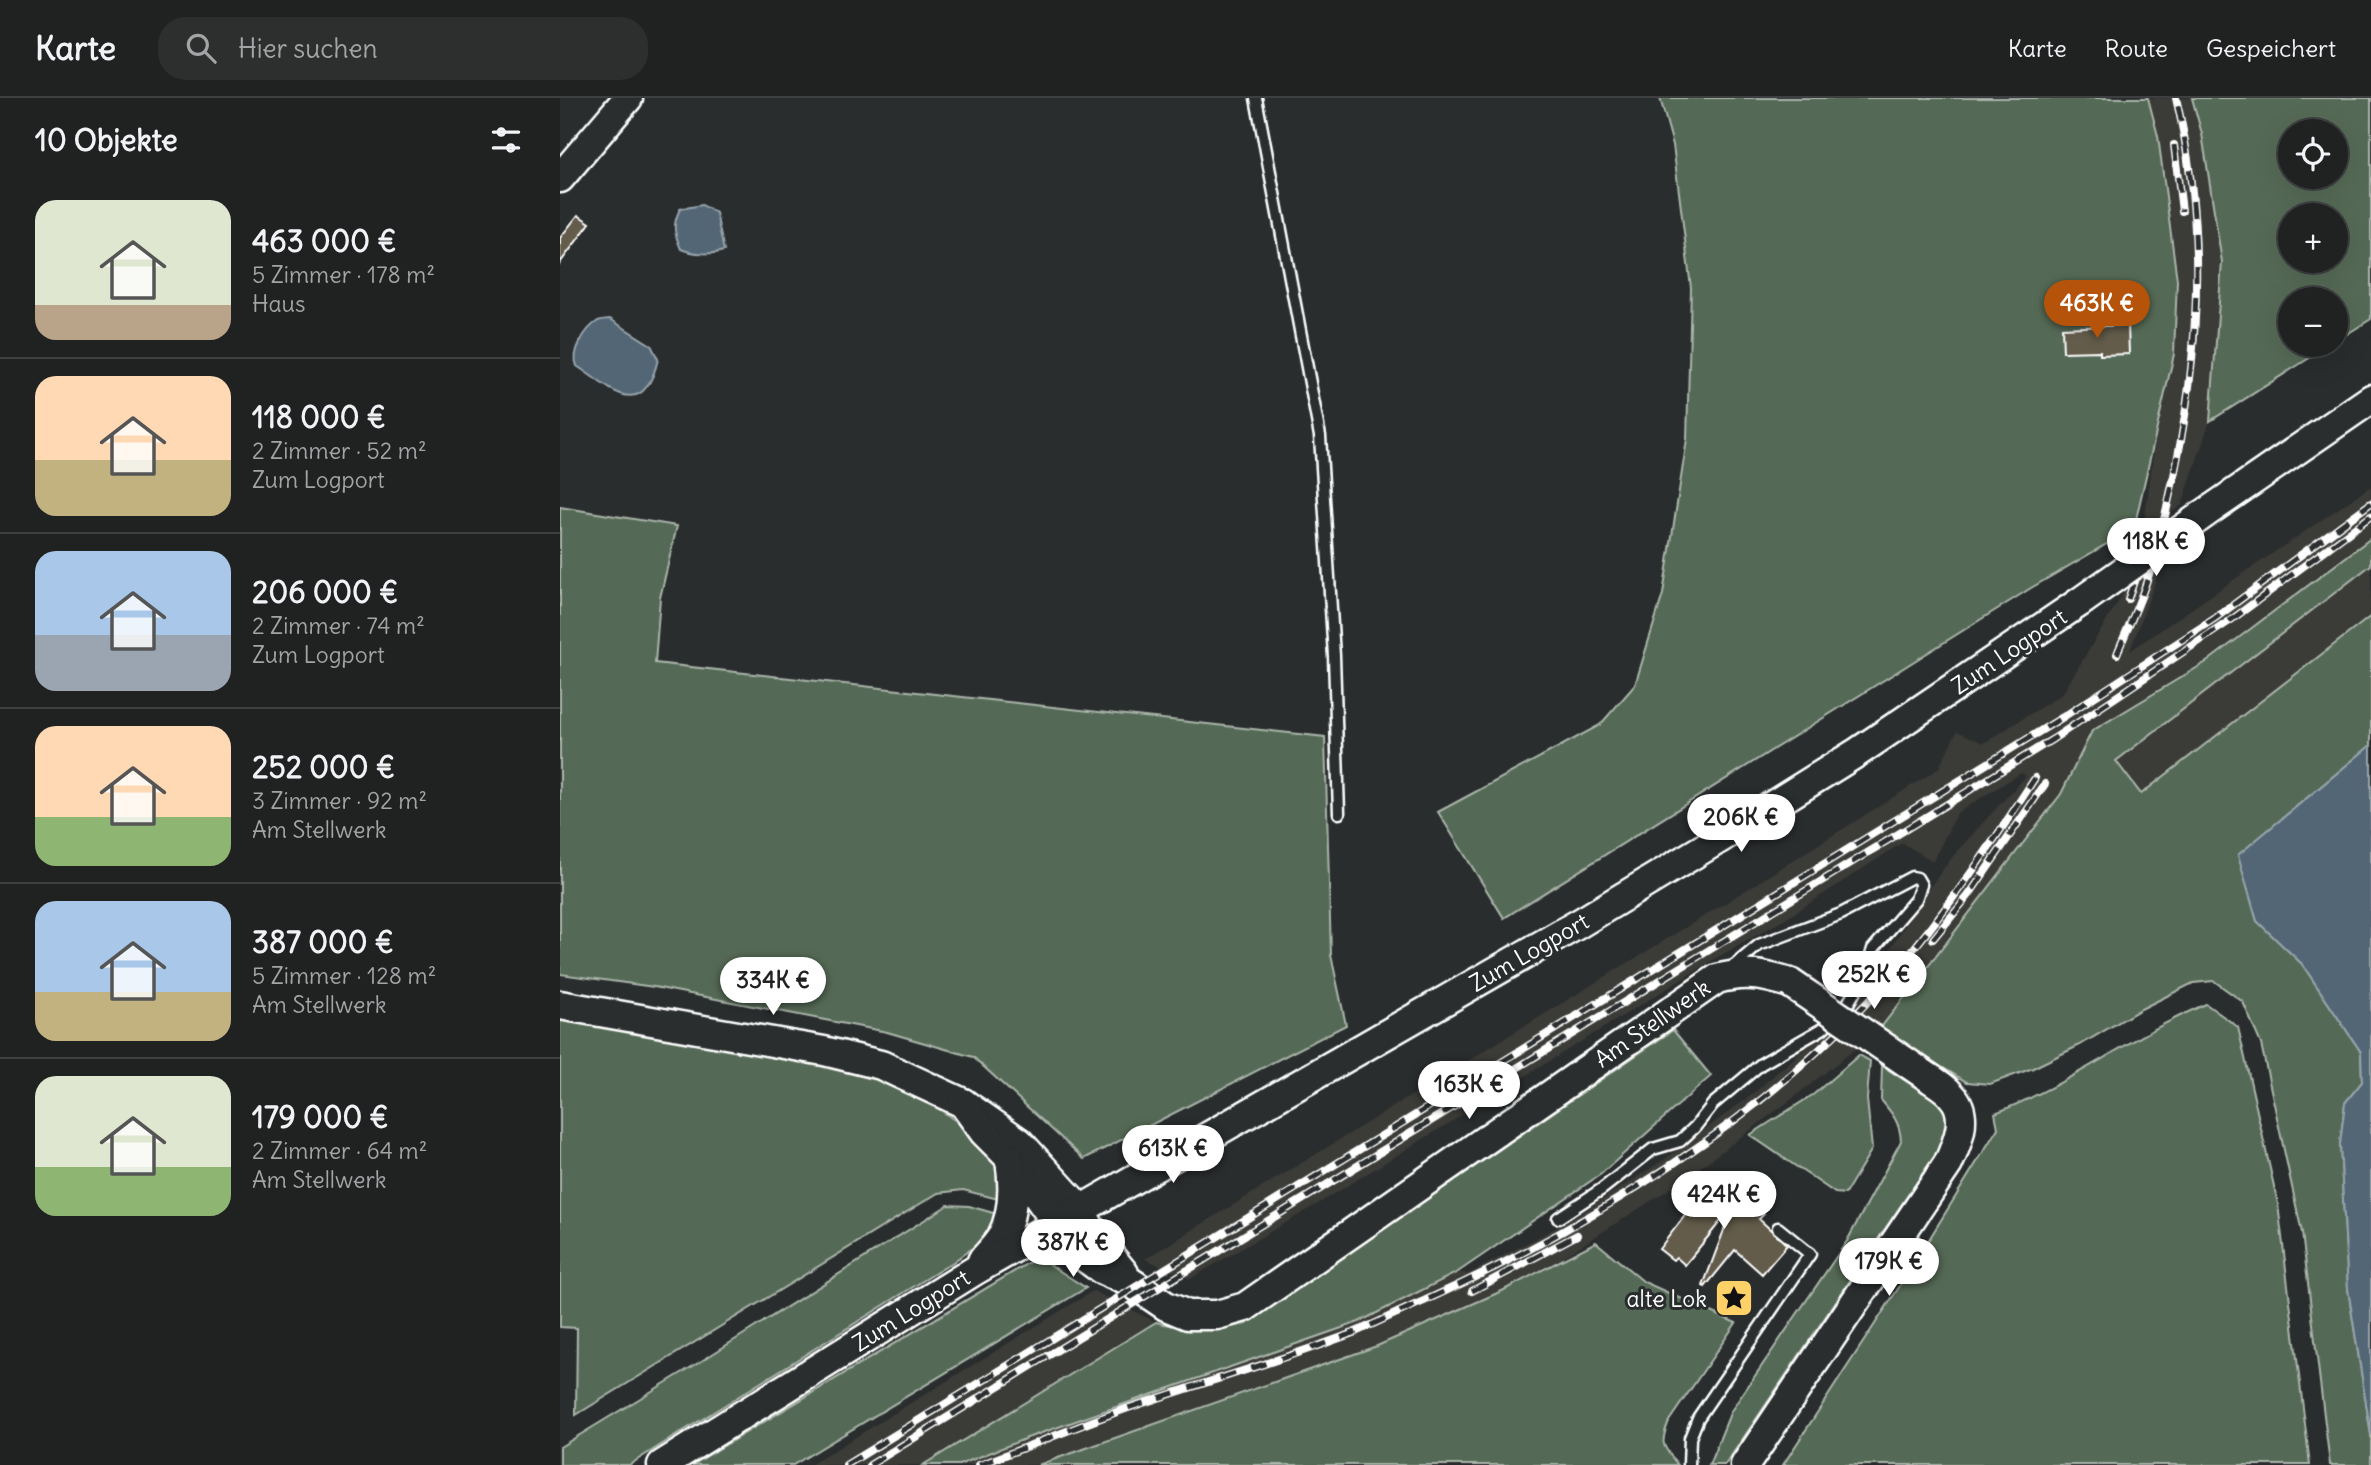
<!DOCTYPE html>
<html lang="de">
<head>
<meta charset="utf-8">
<style>
  :root { --surface:#202222; --page:#2d2f2f; --text:#f1f3f6; --muted:#a2a4a5; --line:#3d3f40; --accent:#b45309 }
  body { margin:0; font-family:Delius,sans-serif; background:var(--page); color:var(--text); height:100vh; display:flex; flex-direction:column; font-size:26px; white-space:nowrap }
  * { box-sizing:border-box; margin:0 }
  p { font-size:23px; color:var(--muted) }
  .icon { flex:none; width:38px; height:38px; fill:none; stroke:currentColor; stroke-width:2; stroke-linecap:round; stroke-linejoin:round }
  .map { position:relative; flex:1; overflow:hidden }
  .panel { display:flex; flex-direction:column; background:var(--surface); width:560px }
  .panel>* { flex:none }
  .buttons { position:absolute; left:1718px; top:21px; display:grid; gap:14px }
  .buttons a { display:grid; place-items:center; width:70px; height:70px; border-radius:50%; background:var(--surface); box-shadow:0 7px 28px #0002,0 0 0 2px var(--line); font-size:35px }
  .price { position:absolute; translate:-50% -60px; padding:0 16px; border-radius:24px; background:#fff; color:#222; font-size:23px; line-height:46px; filter:drop-shadow(0 2px 4px #0008) }
  .price::after { content:''; position:absolute; left:50%; top:42px; width:21px; height:16px; margin-left:-10px; background:inherit; clip-path:polygon(0 0,100% 0,50% 100%) }
  .price.current { background:var(--accent); color:#fff }
  ul { padding:0; list-style:none }
  li { display:flex; align-items:center; gap:21px; height:175px; padding:0 35px }
  li+li { border-top:2px solid var(--line) }
  li span { display:grid; place-items:center; flex:none; width:196px; height:140px; border-radius:21px; color:#555 }
  li>.icon { margin-inline-start:auto }
  span .icon { width:84px; height:84px; fill:#fffc; stroke-width:1 }
  li b { font-size:30px }
  h2 { display:flex; justify-content:space-between; align-items:center; height:84px; padding:0 35px; font-size:30px }
  header { display:flex; align-items:center; gap:42px; box-sizing:border-box; height:98px; padding:0 35px; background:var(--surface); border-bottom:2px solid var(--line) }
  header strong { font-size:33px }
  nav { display:flex; gap:38px; margin-inline-start:auto; font-size:24px }
  .search { width:490px; height:63px; background:var(--page); display:flex; align-items:center; gap:18px; box-sizing:border-box; padding:0 24px; border-radius:28px; color:var(--muted); font-size:26px }
  main { display:flex; flex:1; min-height:0 }
  .map>svg:first-child { display:block }
  .built { fill:#3b3b37 }
  .green { fill:#556b57; stroke:#aab5ab; stroke-width:2; fill-rule:evenodd }
  .water { fill:#526675; stroke:#97a3ac; stroke-width:2 }
  .building { fill:#645b4c; stroke:#fff; stroke-width:2 }
  .lines { fill:none; stroke-linecap:round; stroke-linejoin:round }
  .lane-casing { stroke:#fff; stroke-width:15 }
  .secondary-casing { stroke:#fff; stroke-width:33 }
  .lane { stroke:#2a2d2e; stroke-width:10 }
  .secondary { stroke:#2a2d2e; stroke-width:28 }
  .rail-casing { stroke:#fff; stroke-width:8 }
  .rail { stroke:#2a2d2e; stroke-width:5; stroke-dasharray:16; stroke-linecap:butt }
  .secondary-bridge-casing { stroke:#fff; stroke-width:33; stroke-linecap:butt }
  .secondary-bridge { stroke:#2a2d2e; stroke-width:28 }
  .labels { text-anchor:middle; dominant-baseline:central; stroke-width:6; stroke-linejoin:round; paint-order:stroke }
  .street-label { font-size:23px; fill:#fff; stroke:#2a2d2e }
  .poi-label { font-size:23px; fill:#fff; stroke:#2a2d2e; text-anchor:end }
</style>
</head>
<body>
<header>
<strong>Karte</strong>
<div class="search"><svg class="icon" aria-label="search" viewBox="0 0 24 24"><circle cx="10" cy="10" r="6"/><path d="M15 15l6 6"/></svg>Hier suchen</div>
<nav><a>Karte</a><a>Route</a><a>Gespeichert</a></nav>
</header>
<main>
<section class="panel">
<h2>10 Objekte<svg class="icon" aria-label="filters" viewBox="0 0 24 24"><path d="M4 7h16M4 17h16"/><circle cx="9" cy="7" r="2"/><circle cx="15" cy="17" r="2"/></svg></h2>
<ul>
<li><span style="background:linear-gradient(#dfe7d0 75%,#b9a48a 0)"><svg class="icon" aria-label="home" viewBox="0 0 24 24"><path d="M3 11l9-7 9 7M6 9v11h12V9"/></svg></span><div><b>463 000 €</b><p>5 Zimmer · 178 m²</p><p>Haus</p></div></li>
<li><span style="background:linear-gradient(#ffd9b3 60%,#c2b280 0)"><svg class="icon" aria-label="home" viewBox="0 0 24 24"><path d="M3 11l9-7 9 7M6 9v11h12V9"/></svg></span><div><b>118 000 €</b><p>2 Zimmer · 52 m²</p><p>Zum Logport</p></div></li>
<li><span style="background:linear-gradient(#a9c7e8 60%,#9aa5b1 0)"><svg class="icon" aria-label="home" viewBox="0 0 24 24"><path d="M3 11l9-7 9 7M6 9v11h12V9"/></svg></span><div><b>206 000 €</b><p>2 Zimmer · 74 m²</p><p>Zum Logport</p></div></li>
<li><span style="background:linear-gradient(#ffd9b3 65%,#8fb573 0)"><svg class="icon" aria-label="home" viewBox="0 0 24 24"><path d="M3 11l9-7 9 7M6 9v11h12V9"/></svg></span><div><b>252 000 €</b><p>3 Zimmer · 92 m²</p><p>Am Stellwerk</p></div></li>
<li><span style="background:linear-gradient(#a9c7e8 65%,#c2b280 0)"><svg class="icon" aria-label="home" viewBox="0 0 24 24"><path d="M3 11l9-7 9 7M6 9v11h12V9"/></svg></span><div><b>387 000 €</b><p>5 Zimmer · 128 m²</p><p>Am Stellwerk</p></div></li>
<li><span style="background:linear-gradient(#dfe7d0 65%,#8fb573 0)"><svg class="icon" aria-label="home" viewBox="0 0 24 24"><path d="M3 11l9-7 9 7M6 9v11h12V9"/></svg></span><div><b>179 000 €</b><p>2 Zimmer · 64 m²</p><p>Am Stellwerk</p></div></li>
</ul>
</section>
<div class="map">
<svg width="1811" height="1367" viewBox="0 0 1811 1367">
  <rect width="100%" height="100%" fill="#2a2d2e"/>
  <filter id="ink" filterUnits="userSpaceOnUse"><feTurbulence type="fractalNoise" baseFrequency=".0143" numOctaves="2"/><feDisplacementMap in="SourceGraphic" scale="14" xChannelSelector="R" yChannelSelector="G"/><feConvolveMatrix kernelMatrix="1 2 1 2 8 2 1 2 1" color-interpolation-filters="sRGB"/></filter>
  <g filter="url(#ink)">
    <!-- built -->
    <g class="built">
      <polygon points="1588,0 1632,0 1642,36 1662,164 1650,323 1622,407 1583,433 1594,351 1614,256 1617,182 1598,38"/>
      <polygon points="1811,388 1811,440 1648,563 1532,633 1501,696 1319,932 1232,1001 1122,1083 1002,1160 942,1193 817,1248 478,1367 399,1367 467,1340 799,1224 898,1174 908,1176 1005,1125 1105,1061 1189,999 1293,908 1372,786 1397,753 1466,678 1461,675 1397,715 1373,763 1342,745 1227,820 1160,858 766,1101 630,1181 585,1161 1162,807 1378,671 1397,633 1424,645 1502,596 1564,494 1602,465 1570,553"/>
      <polygon points="1811,467 1811,518 1581,697 1556,663"/>
      <polygon points="533,1193 596,1224 363,1367 250,1367"/>
    </g>
    <!-- green -->
    <g class="green">
      <polygon points="1100,0 1588,0 1598,38 1617,182 1614,256 1574,430 1471,490 944,820 878,714 1040,627 1075,587 1103,496 1127,341 1131,190 1113,47"/>
      <path d="M1632 0H1811V221L1776 243V201H1731V247H1770L1650 323 1662 164 1642 36ZM1731 33H1776V79H1731ZM1731 117H1776V163H1731Z"/>
      <polygon points="0,409 117,428 100,500 95,565 765,639 771,857 786,927 524,1061 413,959 327,934 94,889 0,876"/>
      <polygon points="1811,440 1811,467 1556,663 1581,696 1811,518 1811,647 1678,757 1697,823 1742,866 1801,954 1802,984 1785,1005 1780,1046 1788,1191 1811,1337 1811,1367 1770,1367 1742,1135 1701,946 1683,904 1654,883 1633,885 1581,911 1520,947 1473,970 1430,986 1407,984 1319,932 1501,696 1532,633 1648,563"/>
      <path d="M1646 906 1678 929 1718 1106 1750 1367H1223L1345 1180 1438 1030 1435 1015C1509 987 1573 937 1646 906Z"/>
      <path d="M0 914 293 971C342 988 387 1008 422 1048 430 1057 438 1069 441 1081 442 1088 442 1095 442 1102L403 1092 378 1095 16 1317 17 1230 0 1229Z"/>
      <path d="M1113 932 1151 978 1041 1076 898 1174 799 1224 467 1340 399 1367H363L596 1224C636 1233 646 1235 686 1226Z"/>
      <polygon points="1299,957 1310,963 1307,1001 1312,1051 1285,1096 1275,1095 1190,1037 1254,996"/>
      <path d="M1322 968 1378 1003 1388 1020 1386 1041 1165 1367H1149L1171 1313 1287 1143 1341 1043C1340 1025 1333 1016 1321 1002Z"/>
      <polygon points="388,1107 409,1108 440,1117 431,1136 393,1164 69,1367 0,1367 0,1349 143,1262"/>
      <path d="M1036 1144 1084 1184 1176 1225 1109 1323C1099 1347 1103 1348 1118 1367H478L817 1248 942 1193Z"/>
      <polygon points="478,1159 526,1190 233,1367 132,1367"/>
    </g>
    <!-- water -->
    <g class="water">
      <path d="M142 107 156 115 164 153C151 157 133 156 121 151 114 135 112 127 120 111Z"/>
      <path d="M50 221 91 247 98 261C83 325 51 291 17 268 11 254 25 231 38 223 40 222 48 221 50 221Z"/>
      <polygon points="1811,647 1811,1337 1788,1191 1780,1046 1785,1005 1802,984 1801,954 1742,866 1697,823 1678,757"/>
    </g>
    <!-- building -->
    <g class="building">
      <polygon points="18,117 30,125 0,165 0,140"/>
      <polygon points="1568,227 1569,256 1540,257 1540,253 1503,254 1502,230"/>
      <polygon points="1154,1080 1169,1092 1180,1099 1182,1097 1204,1116 1199,1121 1227,1147 1202,1176 1175,1152 1145,1189 1143,1188 1173,1108 1125,1167 1116,1159 1113,1162 1099,1151"/>
    </g>
    <g class="lines">
      <!-- lane casing -->
      <g class="lane-casing">
        <g id="lane">
          <polyline points="696,0 760,338 774,558 779,715"/>
          <polyline points="998,1120 1042,1091 1093,1051 1120,1043 1135,1029 1153,1006 1201,966 1262,931 1286,909 1306,874 1313,851 1356,801 1361,787 1357,780 1352,779 1281,816 1199,847 1170,871"/>
          <polyline points="1129,1367 1130,1340 1138,1320 1250,1156 1218,1130"/>
        </g>
      </g>
      <!-- secondary casing -->
      <g class="secondary-casing">
        <g id="secondary">
          <polyline points="0,80 68,0"/>
          <polyline points="1644,416 1811,301"/>
          <polyline points="0,907 264,953 321,967 403,1005 459,1044 520,1111 536,1141 564,1175"/>
          <path d="M403 1005 424 1034 450 1060 511 1145 523 1158 542 1172 572 1185 606 1208 628 1217H657L685 1209 1157 881C1184 873 1204 877 1230 885"/>
          <path d="M422 1163C428 1156 436 1148 441 1140 454 1117 454 1087 450 1061"/>
          <polyline points="102,1367 414,1173 1020,825 1159,741 1298,654 1520,504"/>
          <path d="M1185 1367 1388 1066C1397 1046 1410 1017 1392 998 1387 991 1378 986 1371 981"/>
        </g>
      </g>
      <!-- lane -->
      <use href="#lane" class="lane"/>
      <!-- secondary -->
      <use href="#secondary" class="secondary"/>
      <!-- rail casing -->
      <g class="rail-casing">
        <g id="rail">
          <polyline points="1614,47 1622,113"/>
          <polyline points="1568,501 1587,445"/>
          <path d="M1557 556C1567 531 1579 507 1587 482 1596 457 1602 431 1608 405 1639 273 1648 133 1616 0"/>
          <polyline points="1373,841 1409,797 1485,686"/>
          <polyline points="912,1193 1017,1137"/>
          <polyline points="286,1367 1503,619 1654,521 1811,405"/>
          <polyline points="310,1367 1493,641 1671,522 1811,418"/>
          <path d="M419 1367C470 1348 520 1327 571 1309 645 1284 720 1263 793 1235 817 1225 840 1213 864 1203 1030 1128 1210 1018 1330 879 1384 817 1430 749 1475 680"/>
        </g>
      </g>
      <!-- rail -->
      <use href="#rail" class="rail"/>
      <!-- secondary-bridge casing -->
      <g class="secondary-bridge-casing">
        <g id="secondary-bridge">
          <polyline points="1520,504 1644,416"/>
          <polyline points="1230,885 1371,981"/>
        </g>
      </g>
      <!-- secondary-bridge -->
      <use href="#secondary-bridge" class="secondary-bridge"/>
    </g>
  </g>
  <!-- icons -->
  <defs>
    <g id="sight-square" transform="scale(2.0125)"><rect x="-9" y="-9" width="18" height="18" rx="4" fill="#ffd166" stroke="#2a2d2e"/><path d="M0-6L1.8-2.2L6-1.7L2.9 1.2L3.7 5.4L0 3.3L-3.7 5.4L-2.9 1.2L-6-1.7L-1.8-2.2Z" fill="#111"/></g>
  </defs>
  <g fill-rule="evenodd">
    <use href="#sight-square" x="1174" y="1200"/>
  </g>
  <g class="labels">
    <!-- street labels -->
    <g class="street-label">
      <text transform="translate(1449 553) rotate(-34)">Zum Logport</text>
      <text transform="translate(969 854) rotate(-30)">Zum Logport</text>
      <text transform="translate(1092 925) rotate(-35)">Am Stellwerk</text>
      <text transform="translate(351 1212) rotate(-32)">Zum Logport</text>
    </g>
    <!-- poi labels -->
    <g class="poi-label">
      <text x="1147" y="1200">alte Lok</text>
    </g>
  </g>
</svg>
<div class="buttons">
<a><svg class="icon" aria-label="locate" viewBox="0 0 24 24"><circle cx="12" cy="12" r="6"/><path d="M12 2v4M12 18v4M2 12h4M18 12h4"/></svg></a>
<a>+</a>
<a>−</a>
</div>
<b class="price current" style="left:1537px;top:242px">463K €</b>
<b class="price" style="left:1596px;top:480px">118K €</b>
<b class="price" style="left:1181px;top:756px">206K €</b>
<b class="price" style="left:1314px;top:913px">252K €</b>
<b class="price" style="left:213px;top:919px">334K €</b>
<b class="price" style="left:909px;top:1023px">163K €</b>
<b class="price" style="left:613px;top:1087px">613K €</b>
<b class="price" style="left:1164px;top:1133px">424K €</b>
<b class="price" style="left:513px;top:1181px">387K €</b>
<b class="price" style="left:1329px;top:1200px">179K €</b>
</div>
</main>
</body>
</html>
